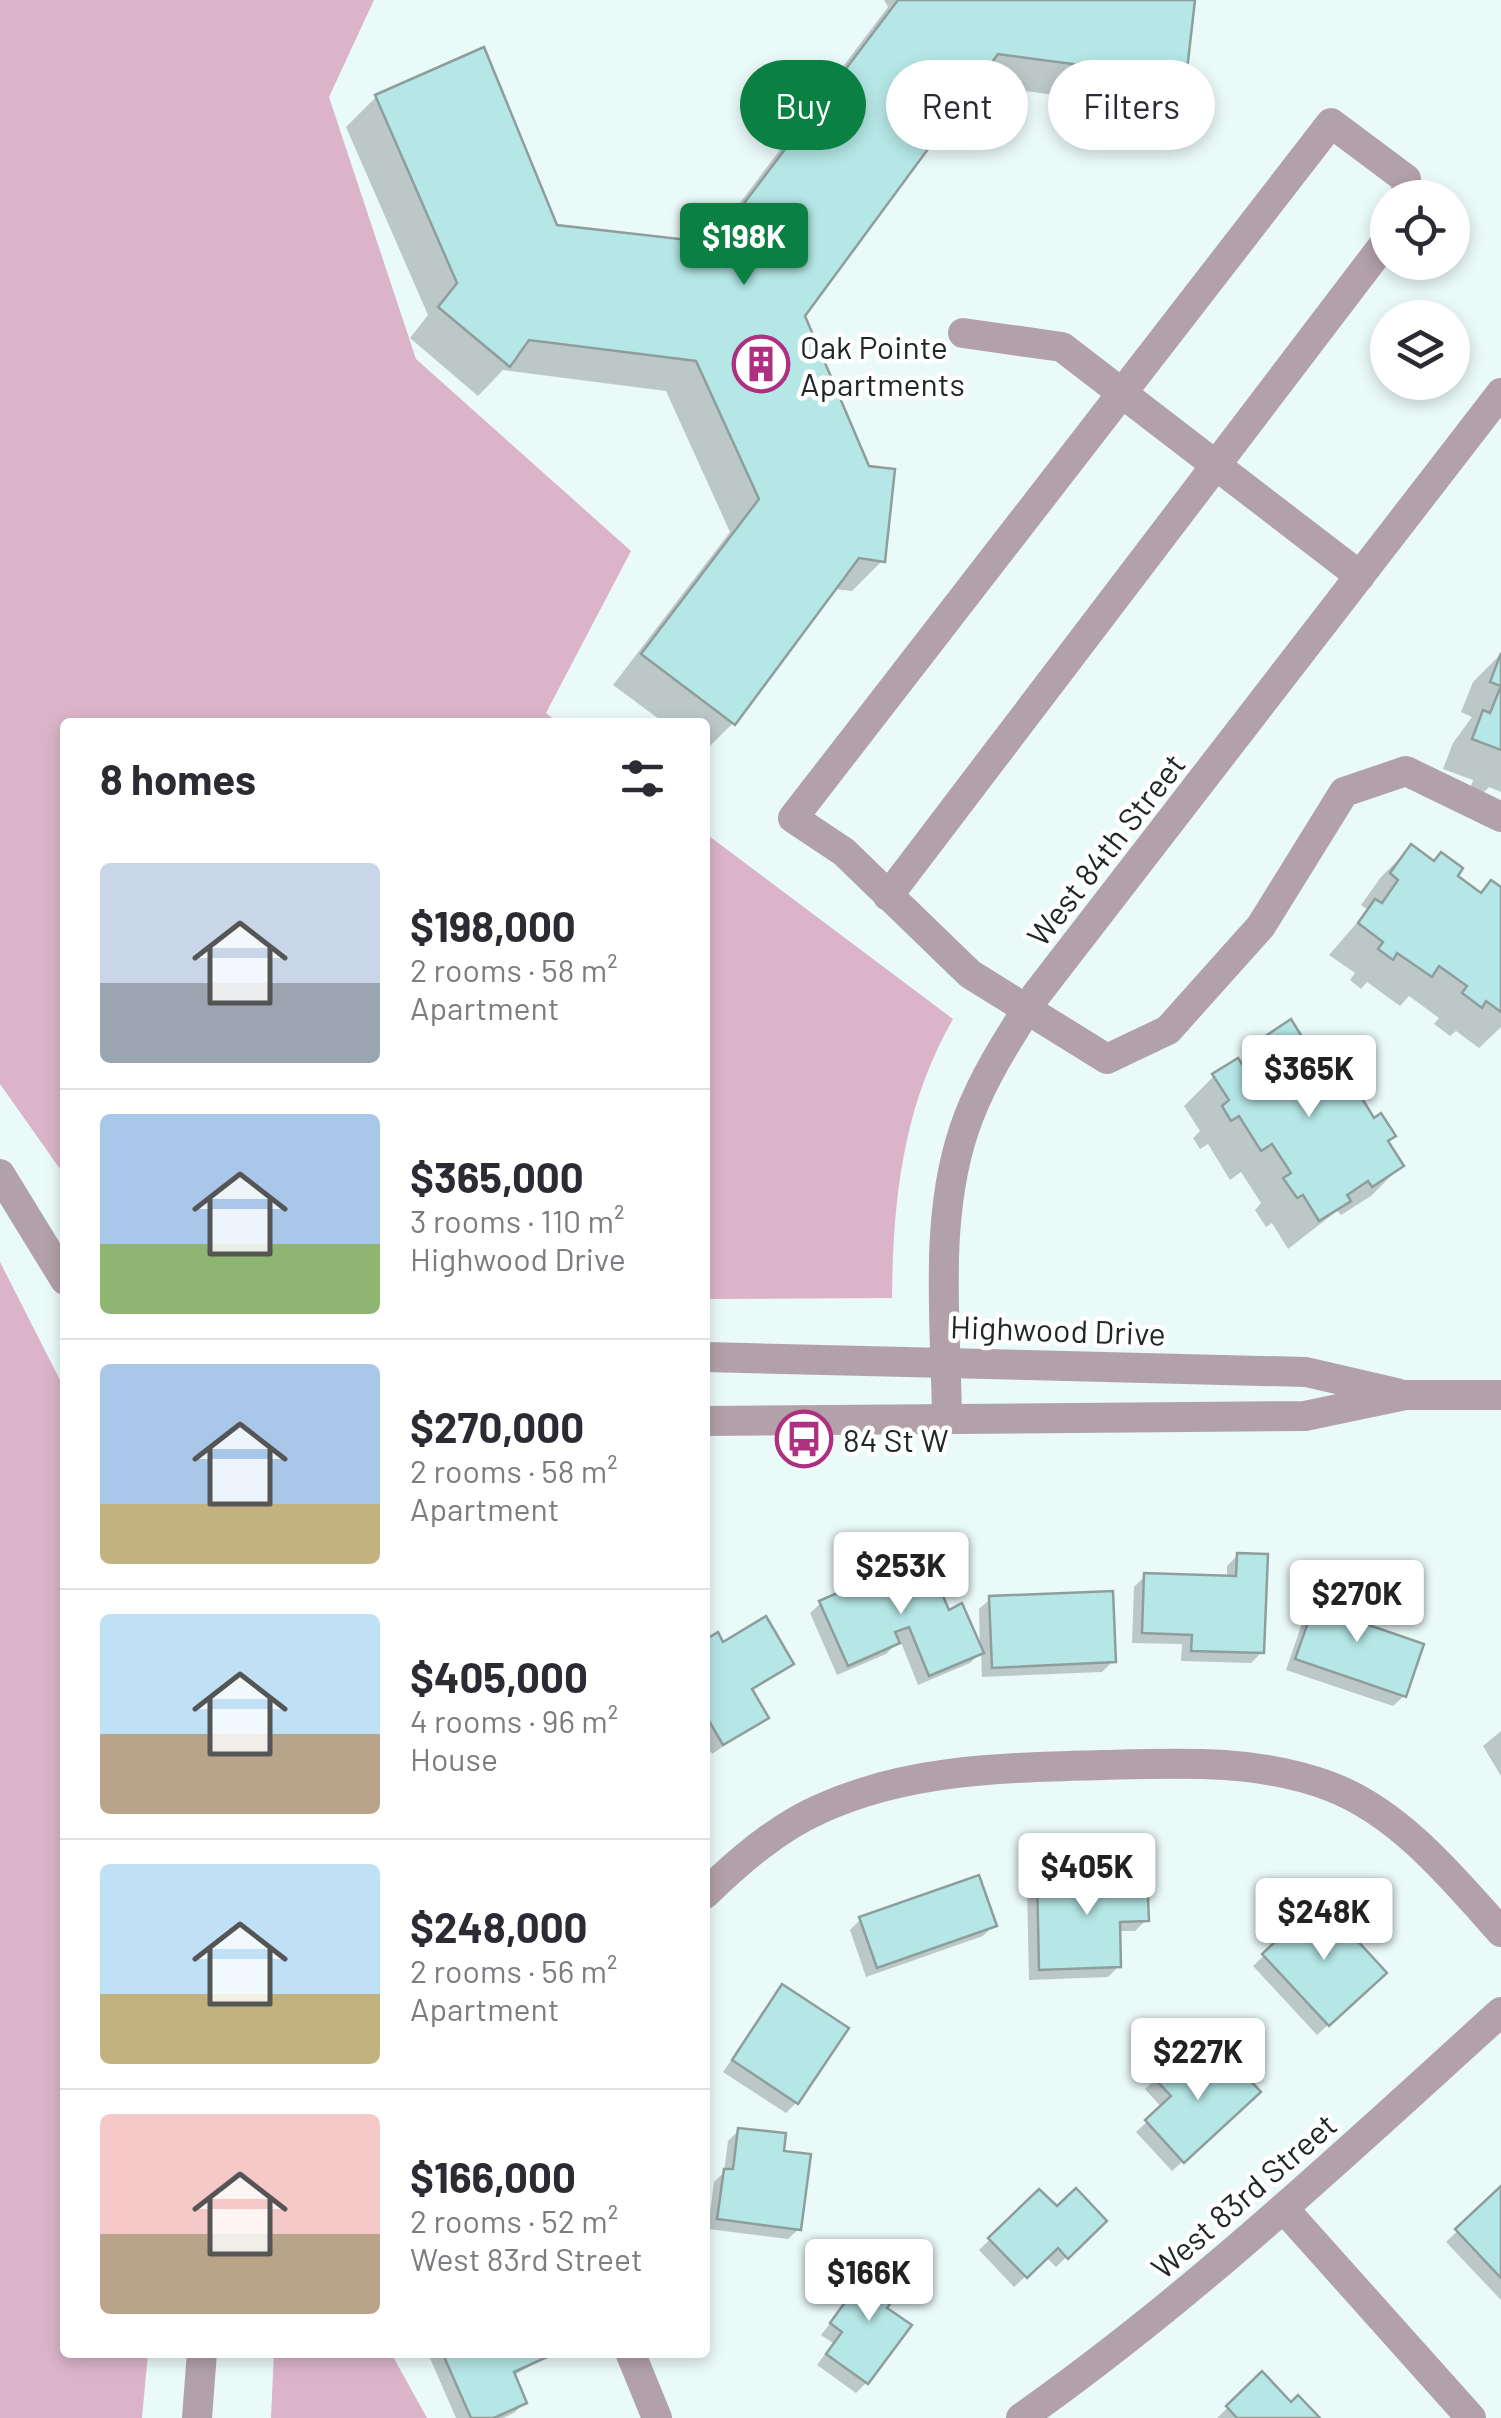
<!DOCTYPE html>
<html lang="en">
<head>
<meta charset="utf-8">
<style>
  :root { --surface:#fff; --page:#f7f7f7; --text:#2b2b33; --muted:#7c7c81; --line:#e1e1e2; --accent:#0b8043 }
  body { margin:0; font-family:Barlow,sans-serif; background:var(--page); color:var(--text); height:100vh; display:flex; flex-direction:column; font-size:38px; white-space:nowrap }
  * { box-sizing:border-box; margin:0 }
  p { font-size:32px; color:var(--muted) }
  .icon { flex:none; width:55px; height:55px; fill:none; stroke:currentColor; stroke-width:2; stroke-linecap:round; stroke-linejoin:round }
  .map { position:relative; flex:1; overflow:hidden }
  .side { position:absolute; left:60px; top:718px; width:650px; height:1640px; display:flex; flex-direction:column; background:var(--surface); border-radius:10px; box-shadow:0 5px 15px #0003 }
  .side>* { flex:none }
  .top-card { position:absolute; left:740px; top:60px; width:610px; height:90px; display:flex; gap:20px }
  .tools { position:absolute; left:1370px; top:180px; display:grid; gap:20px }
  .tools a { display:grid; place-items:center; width:100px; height:100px; border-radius:50%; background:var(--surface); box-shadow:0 5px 15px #0003; font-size:50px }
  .price { position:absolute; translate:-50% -85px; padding:0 22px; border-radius:10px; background:#fff; color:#222; font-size:32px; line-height:65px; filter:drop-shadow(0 2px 5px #0008) }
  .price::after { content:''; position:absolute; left:50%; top:60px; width:30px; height:22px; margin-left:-15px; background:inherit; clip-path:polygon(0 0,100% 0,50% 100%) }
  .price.on { background:var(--accent); color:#fff }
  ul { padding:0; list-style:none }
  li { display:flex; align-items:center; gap:30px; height:250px; padding:0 40px }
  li+li { border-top:2px solid var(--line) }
  li span { display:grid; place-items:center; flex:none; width:280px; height:200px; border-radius:10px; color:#555 }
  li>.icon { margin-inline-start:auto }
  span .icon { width:120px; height:120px; fill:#fffc; stroke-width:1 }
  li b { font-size:42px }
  h2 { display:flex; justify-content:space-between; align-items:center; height:120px; padding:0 40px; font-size:42px }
  .pill { padding:0 35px; border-radius:45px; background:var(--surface); box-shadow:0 5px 15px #0003; font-size:35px; line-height:90px }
  .pill.on { background:var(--accent); color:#fff }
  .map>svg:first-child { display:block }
  .forest { fill:#dbb4c8 }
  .shadow { fill:#0003 }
  .building { fill:#b5e7e6; stroke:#8f9e9d; stroke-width:2.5 }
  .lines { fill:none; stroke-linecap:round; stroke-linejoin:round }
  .minor { stroke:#b2a1a9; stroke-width:30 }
  .labels { text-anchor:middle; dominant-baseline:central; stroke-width:9; stroke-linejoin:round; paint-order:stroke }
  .poi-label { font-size:32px; fill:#212727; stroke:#fff; text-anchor:start }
  .street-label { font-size:32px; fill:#212727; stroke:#fff }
</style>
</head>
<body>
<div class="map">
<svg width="1501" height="2418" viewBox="0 0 1501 2418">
  <rect width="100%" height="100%" fill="#eafaf9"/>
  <!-- forest -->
  <g class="forest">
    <polygon points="0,0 374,0 329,97 416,359 631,551 546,713 557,722 65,722 65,1176 0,1084"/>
    <path d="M705 833 953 1019C903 1106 893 1199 892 1298L705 1299Z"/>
    <polygon points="0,1262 60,1380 65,1401 65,2352 148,2353 142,2418 0,2418"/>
    <polygon points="274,2352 391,2353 427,2418 271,2418"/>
  </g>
  <!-- shadow -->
  <g class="shadow">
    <polygon points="884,0 1192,0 1184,77 1154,108 973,84 802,315 882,561 852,591 833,589 733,723 705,751 705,722 663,722 613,685 730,532 666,391 503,370 478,396 410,338 428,315 346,127 376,97 555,228 708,245 888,7"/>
    <polygon points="1501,654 1501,792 1489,787 1482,794 1470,789 1473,780 1443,769 1453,743 1472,717 1461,712 1473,682"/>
    <polygon points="1411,847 1479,894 1491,883 1501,890 1501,1027 1479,1048 1456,1031 1450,1036 1434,1024 1439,1018 1409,996 1400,1006 1367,982 1361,989 1350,980 1355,973 1329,955 1368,910 1361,905 1381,877"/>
    <polygon points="1262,1041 1306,1048 1328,1061 1321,1068 1338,1094 1386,1142 1401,1166 1371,1196 1341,1215 1337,1211 1288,1249 1272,1223 1266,1227 1255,1210 1261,1203 1241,1172 1230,1180 1208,1144 1200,1149 1193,1138 1200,1131 1184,1106 1214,1076 1239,1064"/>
    <polygon points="1238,1555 1262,1652 1251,1663 1181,1661 1182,1644 1132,1643 1134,1587 1145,1576 1227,1578 1227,1566"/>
    <polygon points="906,1573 980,1651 979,1609 990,1599 1113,1661 1102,1672 982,1677 981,1652 970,1663 918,1685 900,1640 886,1654 837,1675 810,1613 821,1603 851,1590 860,1576"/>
    <polygon points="1321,1589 1404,1696 1393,1706 1286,1670 1310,1600"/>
    <polygon points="705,1643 791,1664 751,1692 765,1718 712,1754 705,1743"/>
    <polygon points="1501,1731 1501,1776 1483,1746"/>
    <polygon points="1038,1878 1146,1920 1135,1931 1118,1931 1119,1966 1108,1977 1029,1980 1027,1888"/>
    <polygon points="1319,1904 1373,1984 1317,2035 1253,1966"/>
    <polygon points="860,1920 994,1925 983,1936 866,1977 850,1930"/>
    <polygon points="782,1987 797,2102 786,2113 723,2072"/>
    <polygon points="1183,2053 1206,2079 1247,2103 1172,2171 1136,2132 1162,2108 1145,2089"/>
    <polygon points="739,2130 781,2153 799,2229 788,2239 708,2229 714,2182 724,2172 728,2141"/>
    <polygon points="1501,2189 1501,2300 1446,2242"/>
    <polygon points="1039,2192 1057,2210 1104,2221 1056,2267 1046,2257 1014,2287 979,2250"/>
    <polygon points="876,2264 884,2308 866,2383 856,2393 817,2365 833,2343 821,2335"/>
    <polygon points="432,2352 543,2352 544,2357 513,2376 524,2403 514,2413 503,2418 456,2418 429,2356"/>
    <polygon points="1262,2375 1291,2406 1316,2418 1217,2418"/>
  </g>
  <!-- building -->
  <g class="building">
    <polygon points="898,0 1195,0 1186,79 998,54 805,316 869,466 895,469 885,562 859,558 735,725 641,654 759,499 696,361 529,340 510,367 438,307 457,283 375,95 484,47 557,225 714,243"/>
    <polygon points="1501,653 1501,750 1472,739 1483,710 1490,713 1501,686 1490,682"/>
    <polygon points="1411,844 1434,861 1441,852 1463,868 1458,876 1481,893 1491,880 1501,887 1501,1012 1486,1001 1482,1008 1462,993 1467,986 1439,966 1432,977 1397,953 1393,960 1378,949 1383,942 1358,923 1375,899 1382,903 1398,880 1390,873"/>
    <polygon points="1291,1019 1307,1045 1316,1039 1331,1062 1323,1066 1339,1091 1352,1082 1374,1118 1381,1113 1396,1136 1388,1141 1404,1166 1372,1187 1368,1181 1347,1195 1351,1201 1319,1221 1303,1195 1297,1198 1283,1178 1291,1173 1272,1144 1261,1151 1239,1116 1231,1121 1222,1106 1229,1100 1212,1074 1238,1058 1242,1064 1267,1049 1261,1039"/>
    <polygon points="1237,1553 1268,1554 1264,1653 1191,1651 1192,1635 1142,1633 1144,1573 1236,1576"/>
    <polygon points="901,1556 907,1569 928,1561 949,1610 962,1603 984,1653 929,1676 909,1627 895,1632 900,1643 848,1666 819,1601 863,1582 859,1574"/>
    <polygon points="1321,1586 1367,1603 1360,1622 1424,1644 1406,1697 1295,1659"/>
    <polygon points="1113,1591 1116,1662 992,1668 989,1596"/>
    <polygon points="766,1616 794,1664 752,1689 769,1718 723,1745 705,1714 705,1640 718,1632 723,1642"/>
    <polygon points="1147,1872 1149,1921 1120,1922 1121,1967 1039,1970 1037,1875"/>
    <polygon points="979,1875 997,1926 877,1968 859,1917"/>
    <polygon points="1320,1900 1387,1973 1329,2026 1262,1954"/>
    <polygon points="782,1984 849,2028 798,2104 732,2060"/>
    <polygon points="1183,2050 1206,2075 1227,2056 1261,2092 1184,2163 1145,2120 1171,2096 1153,2077"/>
    <polygon points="738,2128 786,2133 784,2151 811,2154 801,2230 717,2219 724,2169 733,2169"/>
    <polygon points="1501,2186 1501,2278 1455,2229"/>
    <polygon points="1076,2188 1107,2221 1068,2259 1058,2248 1027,2278 988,2238 1039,2189 1057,2206"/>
    <polygon points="875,2261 906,2283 887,2308 912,2325 868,2384 826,2354 842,2332 830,2323"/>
    <polygon points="442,2352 545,2352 547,2357 514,2372 527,2403 494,2418 471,2418"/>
    <polygon points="1262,2371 1291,2402 1298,2395 1320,2418 1237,2418 1226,2406"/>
  </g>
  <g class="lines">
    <!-- minor -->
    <g class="minor">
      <polyline points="1407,198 1406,179 1331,123 793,818 844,852 970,974 1107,1059 1168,1030 1261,926 1344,792 1406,771 1501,817"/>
      <polyline points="963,333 1062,347 1360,576"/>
      <polyline points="888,896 1388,239"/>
      <polyline points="0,1174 65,1280"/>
      <polyline points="705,1357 1306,1372 1397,1393"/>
      <path d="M947 1420C946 1320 932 1211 969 1116 986 1072 1011 1035 1036 995L1501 393"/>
      <polyline points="705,1421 1305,1416 1405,1395 1501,1395"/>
      <path d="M705 1894C739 1861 777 1828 820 1809 910 1768 1007 1768 1103 1765 1179 1763 1257 1759 1329 1786 1399 1812 1453 1878 1501 1932"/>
      <polyline points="1284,2209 1471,2418"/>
      <polyline points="630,2352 657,2418"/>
      <polyline points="197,2418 202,2352"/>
      <path d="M1021 2418C1193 2297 1345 2153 1501 2012"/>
    </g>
  </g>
  <!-- icons -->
  <defs>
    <g id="building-ring" transform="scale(2.875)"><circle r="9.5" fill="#fff" stroke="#ae3080" stroke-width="1.5"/><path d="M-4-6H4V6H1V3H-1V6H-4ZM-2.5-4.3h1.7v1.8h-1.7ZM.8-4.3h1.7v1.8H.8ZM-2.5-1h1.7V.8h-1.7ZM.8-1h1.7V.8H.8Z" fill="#ae3080"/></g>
    <g id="bus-ring" transform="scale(2.875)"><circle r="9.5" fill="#fff" stroke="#ae3080" stroke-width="1.5"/><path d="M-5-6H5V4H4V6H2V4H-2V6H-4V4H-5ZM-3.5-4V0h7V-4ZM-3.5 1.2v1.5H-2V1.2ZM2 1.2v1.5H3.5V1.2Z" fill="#ae3080"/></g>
  </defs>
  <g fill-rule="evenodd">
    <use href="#building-ring" x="761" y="364"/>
    <use href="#bus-ring" x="804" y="1439"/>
  </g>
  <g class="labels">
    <!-- poi labels -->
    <g class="poi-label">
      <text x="800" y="346">Oak Pointe<tspan x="800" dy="37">Apartments</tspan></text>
      <text x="843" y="1439">84 St W</text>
    </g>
    <!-- street labels -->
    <g class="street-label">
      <text transform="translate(1105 849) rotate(-52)">West 84th Street</text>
      <text transform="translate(1058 1329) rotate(2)">Highwood Drive</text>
      <text transform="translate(1243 2195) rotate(-41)">West 83rd Street</text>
    </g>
  </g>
</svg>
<div class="tools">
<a><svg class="icon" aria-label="locate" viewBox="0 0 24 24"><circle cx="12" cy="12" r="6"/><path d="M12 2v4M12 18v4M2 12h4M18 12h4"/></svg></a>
<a><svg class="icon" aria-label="layers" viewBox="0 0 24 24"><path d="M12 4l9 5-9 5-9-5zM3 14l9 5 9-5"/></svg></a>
</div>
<b class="price on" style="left:744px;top:288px">$198K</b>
<b class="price" style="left:1309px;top:1120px">$365K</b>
<b class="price" style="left:901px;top:1617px">$253K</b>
<b class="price" style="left:1357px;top:1645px">$270K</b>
<b class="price" style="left:1087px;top:1918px">$405K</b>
<b class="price" style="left:1324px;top:1963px">$248K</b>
<b class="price" style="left:1198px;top:2103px">$227K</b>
<b class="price" style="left:869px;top:2324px">$166K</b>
<div class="top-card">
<a class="pill on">Buy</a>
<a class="pill">Rent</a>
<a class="pill">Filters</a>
</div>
<section class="side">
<h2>8 homes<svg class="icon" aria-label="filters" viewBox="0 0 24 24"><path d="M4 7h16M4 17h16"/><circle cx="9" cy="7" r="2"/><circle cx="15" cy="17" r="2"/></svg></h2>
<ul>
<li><span style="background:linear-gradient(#c9d6e8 60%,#9aa5b1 0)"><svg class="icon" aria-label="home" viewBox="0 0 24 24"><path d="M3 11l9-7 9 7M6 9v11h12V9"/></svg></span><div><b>$198,000</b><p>2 rooms · 58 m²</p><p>Apartment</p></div></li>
<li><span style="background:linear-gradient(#a9c7e8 65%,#8fb573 0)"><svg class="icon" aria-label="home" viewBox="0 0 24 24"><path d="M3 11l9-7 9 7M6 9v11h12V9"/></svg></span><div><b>$365,000</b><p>3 rooms · 110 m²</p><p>Highwood Drive</p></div></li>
<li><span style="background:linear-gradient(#a9c7e8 70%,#c2b280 0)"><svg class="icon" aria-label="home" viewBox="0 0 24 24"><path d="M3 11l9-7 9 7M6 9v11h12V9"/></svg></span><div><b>$270,000</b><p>2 rooms · 58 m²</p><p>Apartment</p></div></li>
<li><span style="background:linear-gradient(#bfe0f5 60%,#b9a48a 0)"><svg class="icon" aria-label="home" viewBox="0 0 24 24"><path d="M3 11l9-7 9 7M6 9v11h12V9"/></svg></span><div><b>$405,000</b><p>4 rooms · 96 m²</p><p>House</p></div></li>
<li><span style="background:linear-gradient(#bfe0f5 65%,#c2b280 0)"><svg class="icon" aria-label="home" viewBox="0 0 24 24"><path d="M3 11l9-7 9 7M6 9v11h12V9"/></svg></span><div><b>$248,000</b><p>2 rooms · 56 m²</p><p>Apartment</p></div></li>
<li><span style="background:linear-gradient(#f6c9c9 60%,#b9a48a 0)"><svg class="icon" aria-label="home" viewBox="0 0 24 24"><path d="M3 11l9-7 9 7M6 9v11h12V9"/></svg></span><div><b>$166,000</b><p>2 rooms · 52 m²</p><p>West 83rd Street</p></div></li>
</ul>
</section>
</div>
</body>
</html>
